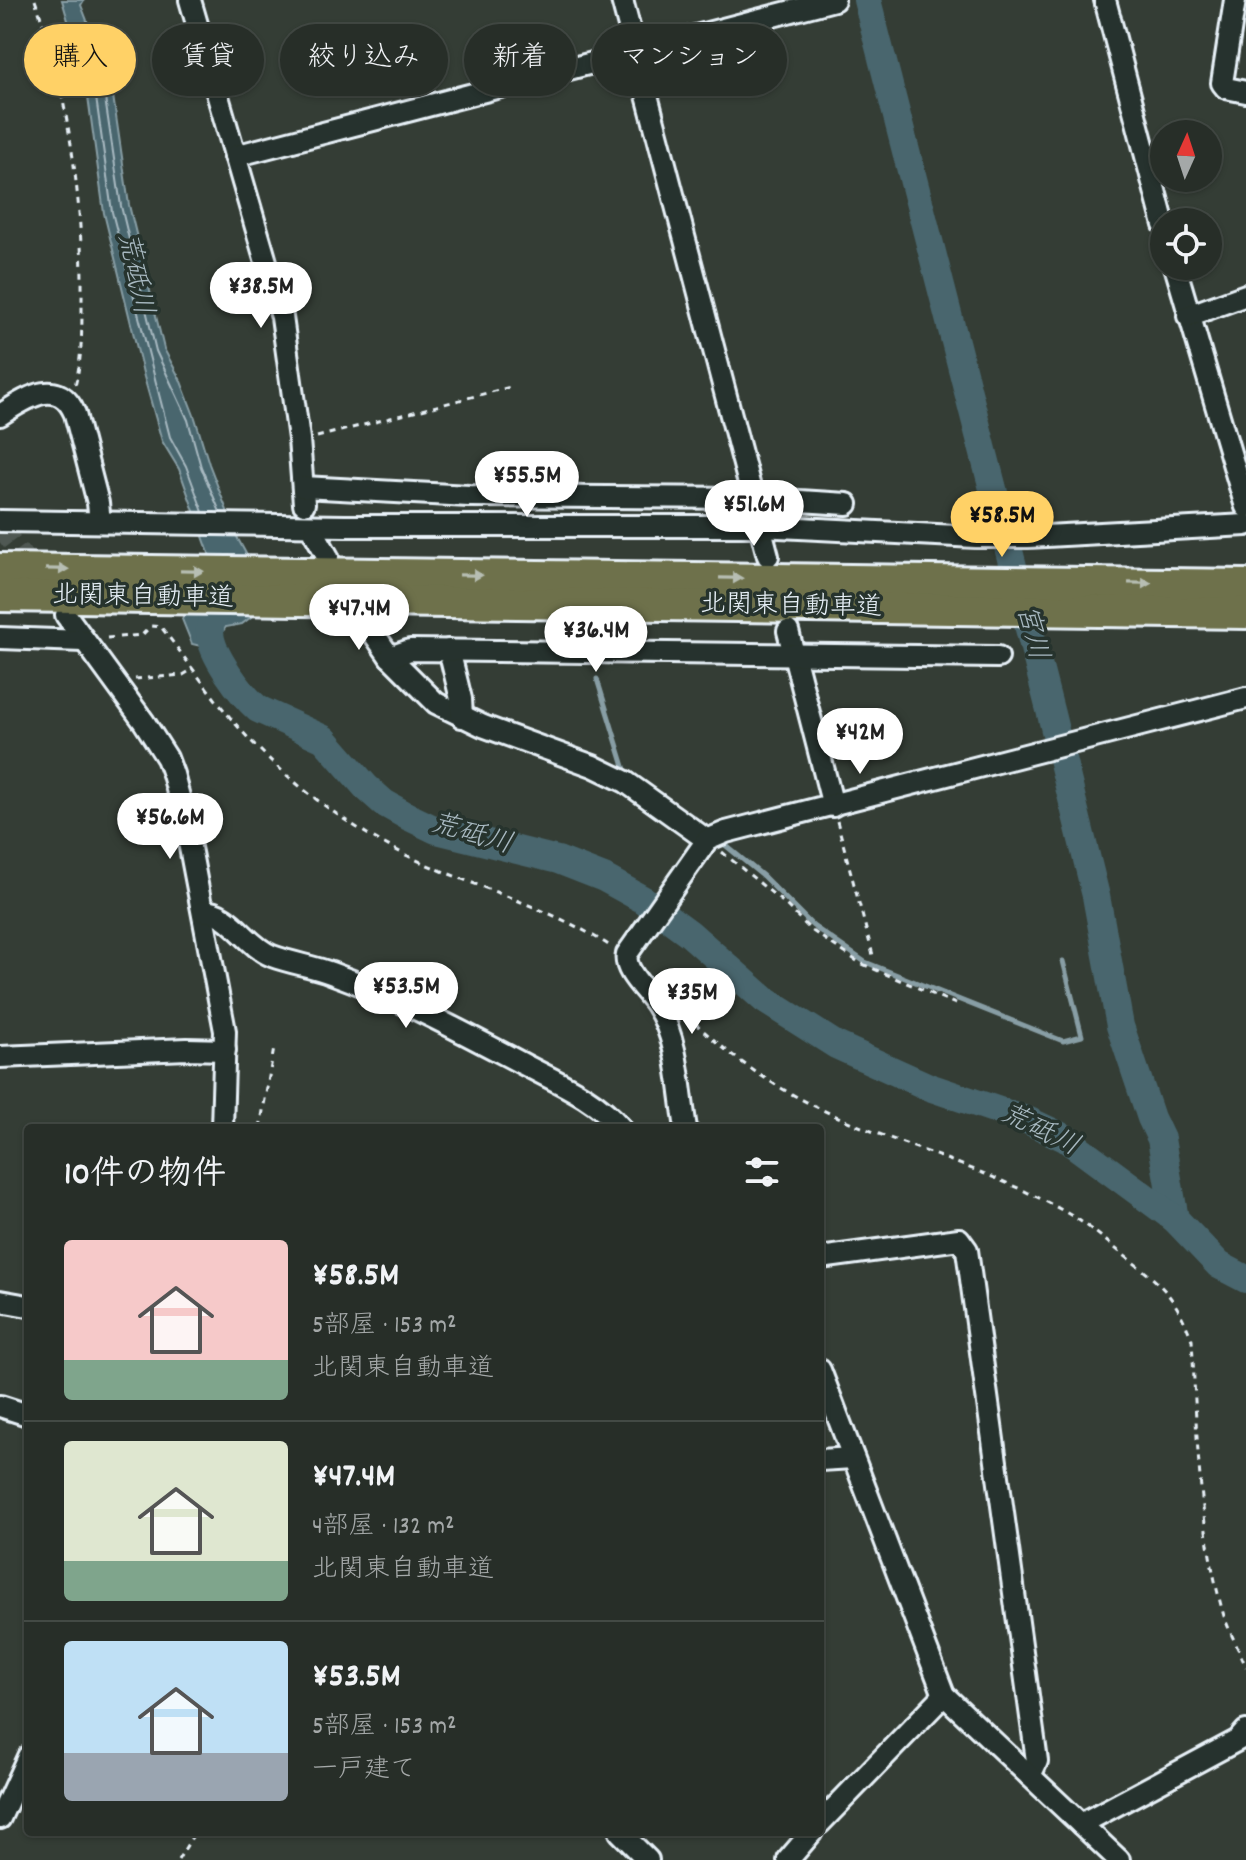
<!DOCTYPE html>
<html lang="ja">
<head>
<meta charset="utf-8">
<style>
  :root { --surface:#272e28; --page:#2f3630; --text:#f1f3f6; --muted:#a4a8a8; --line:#434a45; --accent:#ffd166 }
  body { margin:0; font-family:Dekko,"Klee One",sans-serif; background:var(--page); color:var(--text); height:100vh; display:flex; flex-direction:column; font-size:30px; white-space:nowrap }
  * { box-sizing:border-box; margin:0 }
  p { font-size:26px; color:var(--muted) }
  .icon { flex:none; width:44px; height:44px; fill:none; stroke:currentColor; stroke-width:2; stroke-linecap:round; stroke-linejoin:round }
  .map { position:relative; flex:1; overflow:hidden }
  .panel { position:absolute; left:24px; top:1124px; width:800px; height:712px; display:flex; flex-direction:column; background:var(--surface); border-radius:8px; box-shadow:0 2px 6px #0004,0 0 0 2px var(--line) }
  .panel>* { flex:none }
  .guide { position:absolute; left:24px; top:24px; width:800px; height:72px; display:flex; gap:16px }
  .needle { width:52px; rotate:3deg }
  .buttons { position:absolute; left:1150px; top:120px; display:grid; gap:16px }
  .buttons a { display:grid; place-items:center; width:72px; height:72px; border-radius:50%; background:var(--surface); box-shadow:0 2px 6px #0004,0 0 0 2px var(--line); font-size:40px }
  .price { position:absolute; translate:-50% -68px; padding:0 18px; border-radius:28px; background:#fff; color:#222; font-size:26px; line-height:52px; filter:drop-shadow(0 2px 4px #0008) }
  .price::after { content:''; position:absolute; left:50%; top:48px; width:24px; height:18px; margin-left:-12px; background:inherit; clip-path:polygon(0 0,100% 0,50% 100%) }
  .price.on { background:var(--accent); color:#111 }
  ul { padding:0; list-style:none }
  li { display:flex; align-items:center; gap:24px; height:200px; padding:0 40px }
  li+li { border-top:2px solid var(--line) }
  li span { display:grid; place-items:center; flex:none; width:224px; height:160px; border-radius:8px; color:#555 }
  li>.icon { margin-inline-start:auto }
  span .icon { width:96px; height:96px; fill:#fffc; stroke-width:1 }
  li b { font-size:34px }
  h2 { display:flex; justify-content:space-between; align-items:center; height:96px; padding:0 40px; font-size:34px }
  .chip { padding:0 28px; border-radius:36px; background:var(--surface); box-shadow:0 2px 6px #0004,0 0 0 2px var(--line); font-size:28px; line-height:72px }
  .chip.on { background:var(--accent); color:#111 }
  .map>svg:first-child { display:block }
  .water { fill:#48666e; stroke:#889ea5; stroke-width:2 }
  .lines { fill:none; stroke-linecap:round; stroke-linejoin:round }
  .shore { stroke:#a8b9c1; stroke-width:2 }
  .stream { stroke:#889ea5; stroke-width:5 }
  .river { stroke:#48666e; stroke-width:28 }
  .minor-tunnel { stroke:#4f5852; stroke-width:20; stroke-dasharray:20 10; stroke-linecap:butt }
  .minor-casing { stroke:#e8f1f8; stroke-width:26 }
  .highway-casing { stroke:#e8f1f8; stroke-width:36 }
  .path { stroke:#e8f1f8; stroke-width:3; stroke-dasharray:6 6; stroke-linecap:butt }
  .minor { stroke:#26332d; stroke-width:20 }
  .highway { stroke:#6e714b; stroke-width:30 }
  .oneway { fill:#b7beb3 }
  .labels { text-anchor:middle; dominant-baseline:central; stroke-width:7; stroke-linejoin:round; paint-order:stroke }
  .street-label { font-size:26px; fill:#e8f1f8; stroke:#26332d }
  .water-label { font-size:28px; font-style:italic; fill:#a8b9c1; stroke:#26332d }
</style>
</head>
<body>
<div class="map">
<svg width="1246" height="1860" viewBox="0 0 1246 1860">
  <rect width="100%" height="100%" fill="#343d35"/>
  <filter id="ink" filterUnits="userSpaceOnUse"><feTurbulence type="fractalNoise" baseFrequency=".0125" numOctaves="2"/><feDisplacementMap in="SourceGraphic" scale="16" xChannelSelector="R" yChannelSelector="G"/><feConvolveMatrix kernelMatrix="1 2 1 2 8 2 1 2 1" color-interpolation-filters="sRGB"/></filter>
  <g filter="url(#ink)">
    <!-- water -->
    <polygon class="water" points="62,0 84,0 81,5 111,82 129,205 164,349 180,379 195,418 209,464 238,539 250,561 260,610 242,624 226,627 220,635 219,646 213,649 192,644 182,619 210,556 179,469 162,441 144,377 104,213 86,82"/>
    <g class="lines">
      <!-- shore -->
      <polyline class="shore" points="203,512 186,466 170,437 112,212 94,83 97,79 101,80 103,85 121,206 156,351 188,420 201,467 220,512"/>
      <!-- stream -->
      <g class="stream">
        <polyline points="597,679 626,773"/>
        <polyline points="719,840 763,876 813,926 865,962 1063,1041 1082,1036 1063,961"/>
        <polyline points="1111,1028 1120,1026"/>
      </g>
      <!-- river -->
      <g class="river">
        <polyline points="867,0 1051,714 1096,896 1120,1026 1151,1118 1161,1139 1175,1219"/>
        <path d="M215 614C212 620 209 625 210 632 211 655 241 694 258 709L324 739 366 787 384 803 409 817 436 830 558 860 604 878 644 900 689 933 765 1000 836 1045 929 1087 1029 1121 1065 1138 1175 1219 1219 1265 1246 1279"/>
      </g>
      <!-- minor-tunnel -->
      <polyline class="minor-tunnel" points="0,526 36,574"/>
      <!-- minor casing -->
      <g class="minor-casing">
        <g id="minor">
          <polyline points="190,0 282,317 299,439 304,504"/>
          <polyline points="622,0 768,556"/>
          <polyline points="1105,0 1164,225"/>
          <polyline points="1235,0 1222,83 1226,88 1246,92"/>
          <polyline points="235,156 834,0"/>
          <polyline points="1175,266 1246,507"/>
          <polyline points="1188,316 1246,295"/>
          <path d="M0 415C24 400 58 374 75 414L98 503 100 522"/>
          <polyline points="303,487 469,496 752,498 847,504"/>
          <polyline points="0,521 345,526 760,526 976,537 1028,537 1246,525"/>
          <polyline points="315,534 328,557"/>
          <polyline points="66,615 144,722 167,758 173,774 184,816 225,1031 222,1128"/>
          <polyline points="365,621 390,657 436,703 483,726 593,766 626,782 707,840"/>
          <polyline points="788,631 833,806"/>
          <polyline points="0,638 83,641"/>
          <polyline points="449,650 461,699 462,717"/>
          <polyline points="390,657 410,650 998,657"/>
          <path d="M203 911C231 911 245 945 272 956 291 963 312 966 331 973 398 997 462 1032 525 1065 559 1083 596 1098 621 1128"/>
          <polyline points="0,1057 187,1049 225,1050"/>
          <path d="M686 1128C679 1089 679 1041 657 1006 648 991 623 972 627 954L707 840 726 832 1246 698"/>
          <polyline points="820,1258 959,1239 967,1250 1037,1761 1030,1776"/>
          <polyline points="0,1301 28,1306"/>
          <polyline points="820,1370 944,1695 1119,1860"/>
          <polyline points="0,1406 28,1415"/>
          <polyline points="820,1460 853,1458"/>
          <polyline points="0,1818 28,1757"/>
          <polyline points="820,1823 944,1695"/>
          <polyline points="1081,1824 1238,1740 1246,1731"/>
          <polyline points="620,1832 648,1860"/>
          <polyline points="788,1860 812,1832"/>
        </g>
      </g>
      <!-- highway casing -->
      <g class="highway-casing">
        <g id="highway">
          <polyline points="0,569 1246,585"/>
          <polyline points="0,596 1246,613"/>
        </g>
      </g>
      <!-- path -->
      <g class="path">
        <path d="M35 0C69 97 83 199 82 301 82 329 82 359 75 386"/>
        <polyline points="317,437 514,386"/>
        <path d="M107 638 142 635 151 626 161 627C192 666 220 710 256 746 299 790 352 829 408 856 475 888 550 906 613 948"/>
        <polyline points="135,679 183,675 193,669"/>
        <polyline points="837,821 874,959"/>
        <polyline points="722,852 784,903 811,930 860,963 958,1005"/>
        <path d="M678 1006C711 1040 747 1069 788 1092 880 1144 988 1164 1077 1219 1093 1229 1107 1242 1121 1253 1159 1282 1175 1294 1192 1340 1197 1432 1198 1527 1224 1616 1230 1633 1239 1650 1246 1667"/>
        <polyline points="260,1128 274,1048"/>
        <polyline points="178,1860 195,1832"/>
      </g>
      <!-- minor -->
      <use href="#minor" class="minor"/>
      <!-- highway -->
      <use href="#highway" class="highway"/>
    </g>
    <!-- one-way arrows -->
    <defs><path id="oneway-solid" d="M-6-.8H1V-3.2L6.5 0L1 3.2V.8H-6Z" transform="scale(2)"/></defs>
    <g class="oneway">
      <use href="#oneway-solid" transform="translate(57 569) rotate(1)"/>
      <use href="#oneway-solid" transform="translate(192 571) rotate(1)"/>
      <use href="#oneway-solid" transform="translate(471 575) rotate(1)"/>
      <use href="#oneway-solid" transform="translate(731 578) rotate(1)"/>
      <use href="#oneway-solid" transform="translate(1140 583) rotate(1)"/>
    </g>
  </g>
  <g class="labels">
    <!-- street labels -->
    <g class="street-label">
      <text transform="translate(143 598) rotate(1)">北関東自動車道</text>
      <text transform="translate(791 607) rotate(1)">北関東自動車道</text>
    </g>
    <!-- water labels -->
    <g class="water-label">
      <text transform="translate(133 274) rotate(78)">荒砥川</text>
      <text transform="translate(1030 633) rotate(76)">宮川</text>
      <text transform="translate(471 836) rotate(16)">荒砥川</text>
      <text transform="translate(1039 1132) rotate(26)">荒砥川</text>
    </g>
  </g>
</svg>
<div class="buttons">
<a><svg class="needle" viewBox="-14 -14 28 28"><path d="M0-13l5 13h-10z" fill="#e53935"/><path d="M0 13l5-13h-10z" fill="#a4a8a8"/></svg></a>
<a><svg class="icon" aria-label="locate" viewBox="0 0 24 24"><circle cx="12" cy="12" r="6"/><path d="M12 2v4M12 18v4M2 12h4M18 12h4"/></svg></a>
</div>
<b class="price" style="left:261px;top:330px">¥38.5M</b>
<b class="price" style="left:527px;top:519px">¥55.5M</b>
<b class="price" style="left:754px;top:548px">¥51.6M</b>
<b class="price on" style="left:1002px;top:559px">¥58.5M</b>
<b class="price" style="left:359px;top:652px">¥47.4M</b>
<b class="price" style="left:596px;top:674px">¥36.4M</b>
<b class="price" style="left:860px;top:776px">¥42M</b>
<b class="price" style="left:170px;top:861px">¥56.6M</b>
<b class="price" style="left:406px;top:1030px">¥53.5M</b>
<b class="price" style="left:692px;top:1036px">¥35M</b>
<div class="guide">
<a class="chip on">購入</a>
<a class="chip">賃貸</a>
<a class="chip">絞り込み</a>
<a class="chip">新着</a>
<a class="chip">マンション</a>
</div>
<section class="panel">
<h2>10件の物件<svg class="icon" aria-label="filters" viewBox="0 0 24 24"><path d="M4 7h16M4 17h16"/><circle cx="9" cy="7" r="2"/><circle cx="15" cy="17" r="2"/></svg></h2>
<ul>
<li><span style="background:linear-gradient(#f6c9c9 75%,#7fa58c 0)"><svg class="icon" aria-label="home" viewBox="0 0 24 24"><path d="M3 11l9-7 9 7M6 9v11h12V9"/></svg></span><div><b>¥58.5M</b><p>5部屋 · 153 m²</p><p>北関東自動車道</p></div></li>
<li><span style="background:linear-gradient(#dfe7d0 75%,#7fa58c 0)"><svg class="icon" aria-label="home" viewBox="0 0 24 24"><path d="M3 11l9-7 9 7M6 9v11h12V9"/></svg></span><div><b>¥47.4M</b><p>4部屋 · 132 m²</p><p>北関東自動車道</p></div></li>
<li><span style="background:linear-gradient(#bfe0f5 70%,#9aa5b1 0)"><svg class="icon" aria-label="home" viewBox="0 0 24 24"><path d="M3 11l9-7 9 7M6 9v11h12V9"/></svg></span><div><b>¥53.5M</b><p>5部屋 · 153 m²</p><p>一戸建て</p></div></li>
</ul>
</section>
</div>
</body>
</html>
